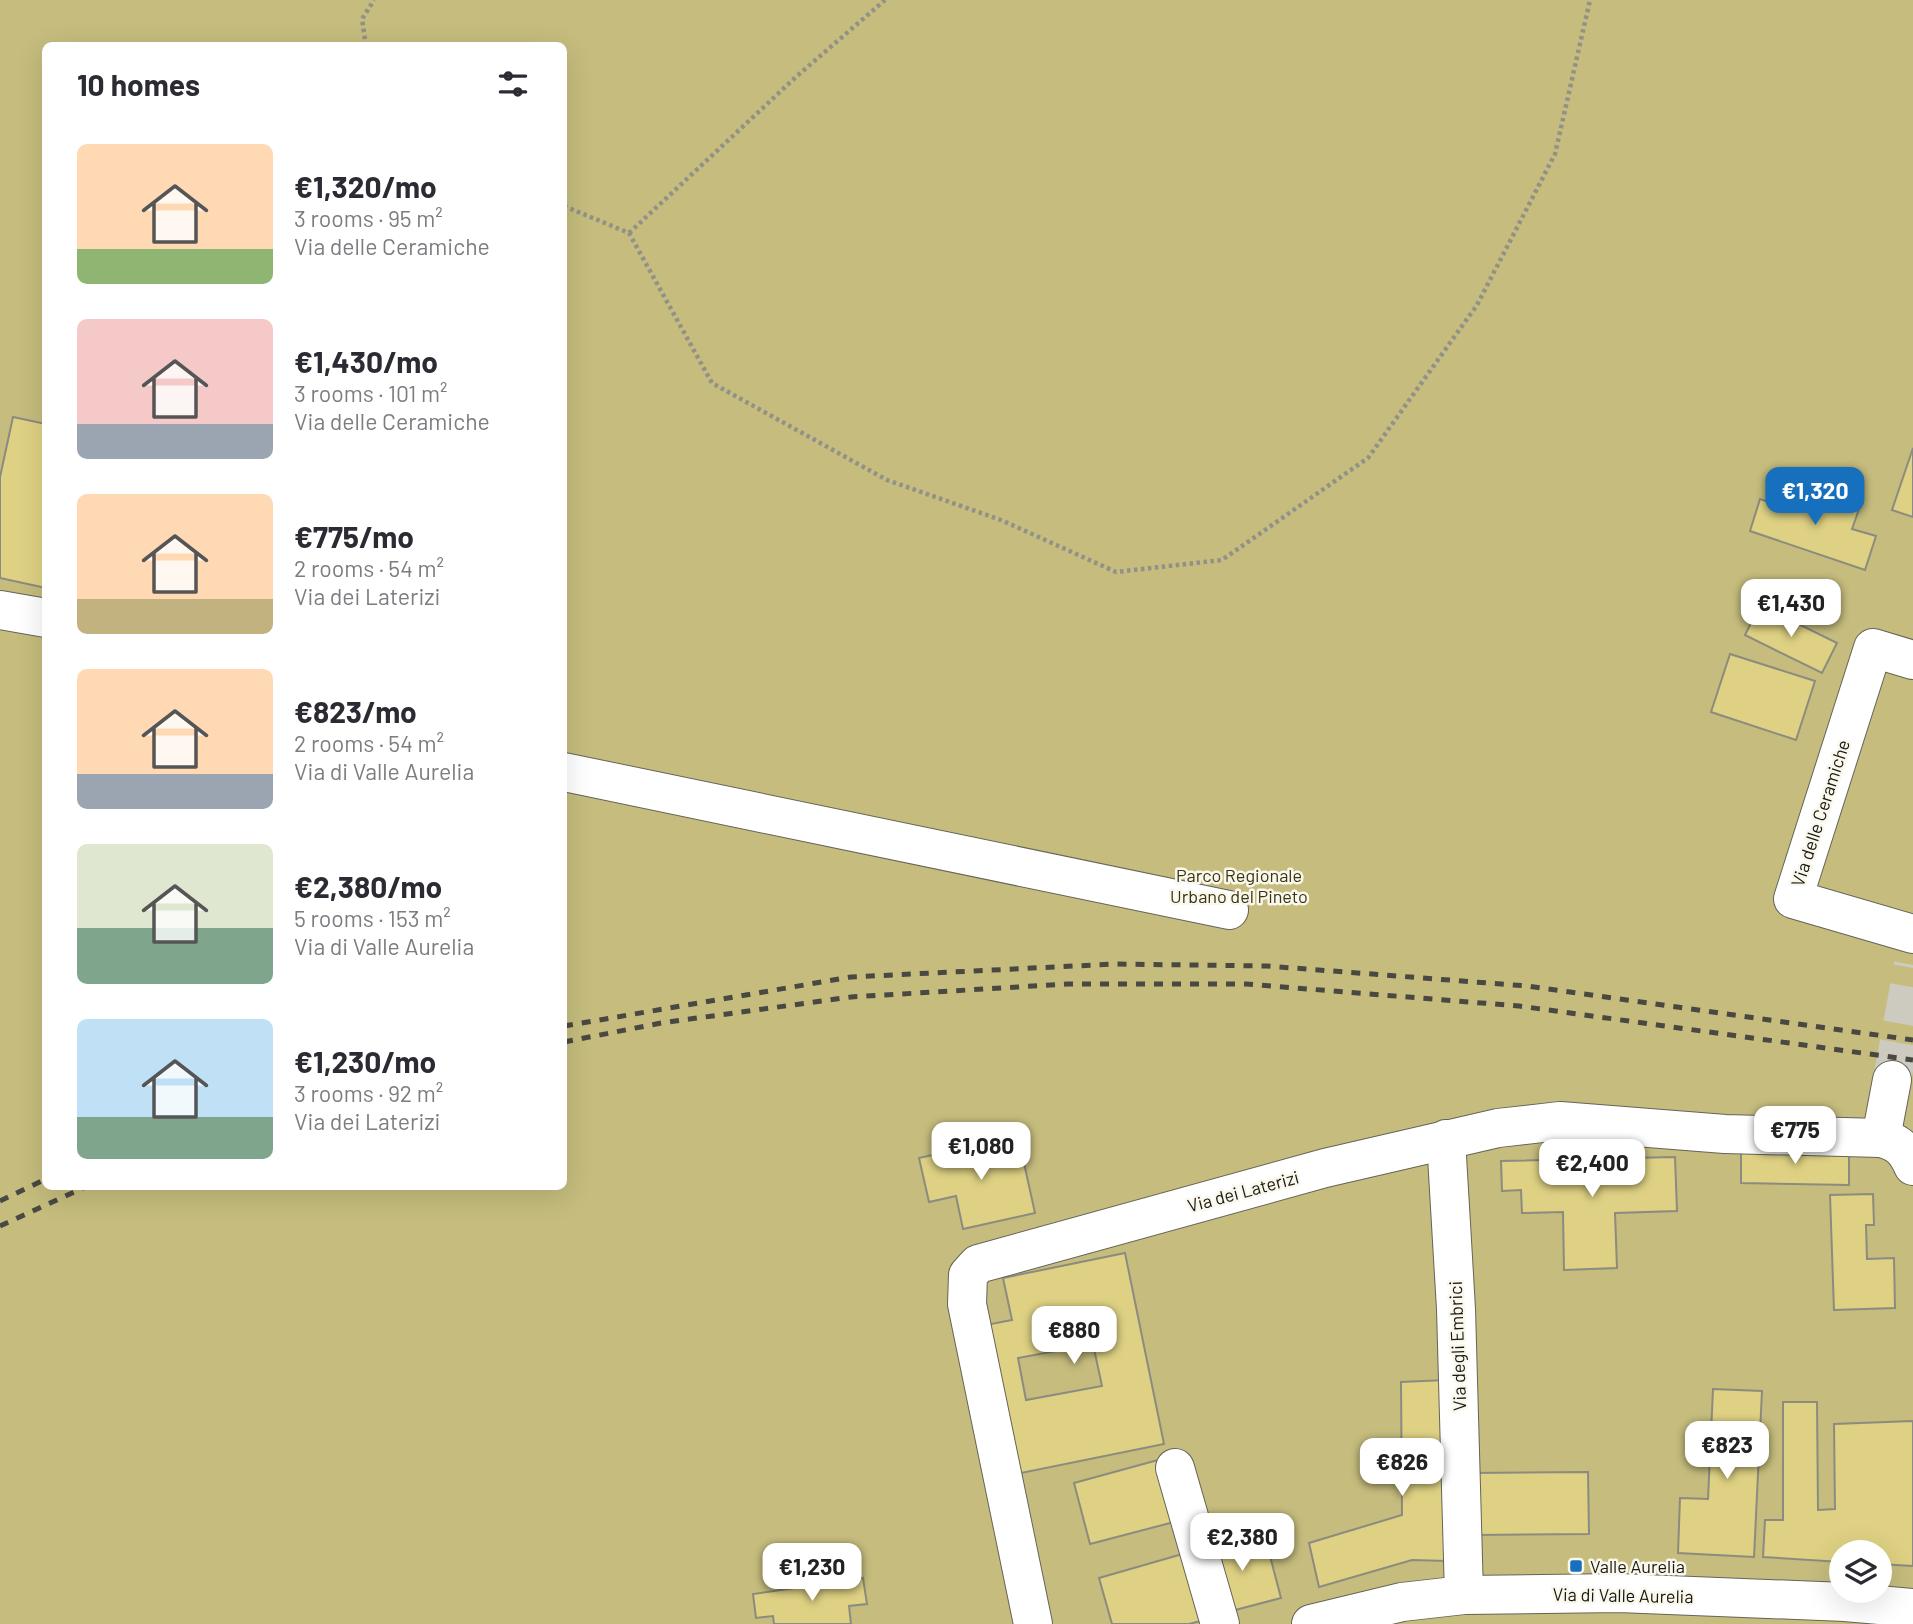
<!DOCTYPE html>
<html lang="en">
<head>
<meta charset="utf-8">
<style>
  :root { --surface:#fff; --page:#f2f2f3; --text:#2b2b33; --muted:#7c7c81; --accent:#1670bd }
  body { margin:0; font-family:Barlow,sans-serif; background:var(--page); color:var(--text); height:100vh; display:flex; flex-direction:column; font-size:26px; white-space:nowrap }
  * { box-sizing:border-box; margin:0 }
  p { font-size:23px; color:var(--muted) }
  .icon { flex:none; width:38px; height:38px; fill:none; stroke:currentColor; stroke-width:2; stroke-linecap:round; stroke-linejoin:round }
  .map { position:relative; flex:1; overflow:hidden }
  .side { position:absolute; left:42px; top:42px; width:525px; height:1148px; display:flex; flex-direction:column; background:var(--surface); border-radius:10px; box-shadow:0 7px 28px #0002 }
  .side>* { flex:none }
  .fabs { position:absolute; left:1829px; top:1540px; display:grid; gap:14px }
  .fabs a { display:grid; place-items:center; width:63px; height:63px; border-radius:50%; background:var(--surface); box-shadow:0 7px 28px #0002; font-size:35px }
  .price { position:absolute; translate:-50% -60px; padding:0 16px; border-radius:14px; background:#fff; color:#222; font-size:23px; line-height:46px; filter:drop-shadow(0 2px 4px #0008) }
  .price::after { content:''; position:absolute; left:50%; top:42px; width:21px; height:16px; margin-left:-10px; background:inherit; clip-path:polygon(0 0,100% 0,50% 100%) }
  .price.active { background:var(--accent); color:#fff }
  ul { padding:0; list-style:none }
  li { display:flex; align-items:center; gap:21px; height:175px; padding:0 35px }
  li span { display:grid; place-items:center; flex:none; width:196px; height:140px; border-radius:10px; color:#555 }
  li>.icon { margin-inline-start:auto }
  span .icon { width:84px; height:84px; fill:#fffc; stroke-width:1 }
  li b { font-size:30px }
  h2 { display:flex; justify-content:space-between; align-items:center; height:84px; padding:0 35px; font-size:30px }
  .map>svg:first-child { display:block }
  .green { fill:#c5bc7d; fill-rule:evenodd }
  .building { fill:#ded183; stroke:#8c8b7f; stroke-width:2; fill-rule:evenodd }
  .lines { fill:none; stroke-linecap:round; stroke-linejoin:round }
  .minor-tunnel { stroke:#cdcbc0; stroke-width:38; stroke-dasharray:38 19; stroke-linecap:butt }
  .minor-casing { stroke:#656459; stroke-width:40 }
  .path { stroke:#929187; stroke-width:4.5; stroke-dasharray:3.5 3.5; stroke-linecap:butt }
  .minor { stroke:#fff; stroke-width:38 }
  .rail { stroke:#494842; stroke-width:5; stroke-dasharray:9 9; stroke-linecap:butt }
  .poi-dot { fill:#1670bd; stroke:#faf8ec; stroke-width:2.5 }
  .labels { text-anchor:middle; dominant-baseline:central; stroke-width:5; stroke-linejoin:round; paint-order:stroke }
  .street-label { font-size:18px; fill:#181813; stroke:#faf8ec }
  .park-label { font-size:18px; fill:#393411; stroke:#faf8ec }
  .poi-label { font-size:18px; fill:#181813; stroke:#faf8ec; text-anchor:start }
</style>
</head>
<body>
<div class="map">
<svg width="1913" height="1624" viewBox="0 0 1913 1624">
  <rect width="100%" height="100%" fill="#edebde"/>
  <!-- green -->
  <path class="green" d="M0 0H1913V1624H0ZM46 46H564V1186H46ZM1841 1552H1880V1591H1841Z"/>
  <!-- building -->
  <g class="building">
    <polygon points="13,417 46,424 46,588 0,578 0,477"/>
    <polygon points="1913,448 1913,517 1892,510"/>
    <polygon points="1790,485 1859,509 1852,529 1876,536 1865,570 1750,531 1760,499 1783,507"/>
    <polygon points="1760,605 1837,643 1822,673 1745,635"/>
    <polygon points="1730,654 1815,681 1796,740 1711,712"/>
    <polygon points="1018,1136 1035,1213 963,1229 956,1196 929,1202 919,1158"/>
    <polygon points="1741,1148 1849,1150 1849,1185 1741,1183"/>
    <polygon points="1675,1157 1677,1211 1615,1213 1617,1268 1564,1270 1563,1212 1522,1213 1521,1190 1502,1191 1501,1161"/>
    <polygon points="1873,1194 1874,1225 1866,1225 1867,1259 1894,1258 1895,1308 1834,1310 1830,1195"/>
    <path d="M1125 1253 1164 1444 1016 1474 986 1325 1012 1320 1003 1278ZM1093 1344 1102 1386 1026 1400 1018 1358Z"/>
    <polygon points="1446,1380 1447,1561 1412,1560 1319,1587 1309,1543 1402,1515 1401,1382"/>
    <polygon points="1713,1389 1762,1391 1754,1557 1678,1553 1680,1498 1708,1499"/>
    <polygon points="1783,1402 1817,1402 1818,1510 1835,1509 1834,1424 1913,1421 1913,1566 1880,1564 1880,1552 1841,1552 1841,1562 1763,1557 1765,1520 1783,1520"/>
    <polygon points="1158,1460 1174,1522 1090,1544 1074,1483"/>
    <polygon points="1588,1472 1589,1534 1475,1535 1474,1473"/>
    <polygon points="1264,1533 1281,1598 1220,1614 1204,1548"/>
    <polygon points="1186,1553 1204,1620 1189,1624 1112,1624 1099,1578"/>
    <polygon points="863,1578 867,1604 849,1606 851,1624 774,1624 773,1616 756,1618 753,1594"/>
  </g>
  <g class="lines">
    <!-- minor-tunnel -->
    <polyline class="minor-tunnel" points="1892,1080 1913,965"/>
    <!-- minor casing -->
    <g class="minor-casing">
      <g id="minor">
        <polyline points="0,610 46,618"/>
        <polyline points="1913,660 1873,648 1793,899 1913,934"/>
        <polyline points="564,772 1229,910"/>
        <polyline points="1881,1138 1892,1080"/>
        <polyline points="1446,1139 1456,1309 1464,1595"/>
        <polyline points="1175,1468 1220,1624"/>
        <path d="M1033 1624 967 1304 968 1275 978 1264 1325 1168 1498 1128 1560 1121 1725 1134 1881 1138C1898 1142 1906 1150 1913 1166"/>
        <polyline points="1311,1624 1402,1602 1464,1595 1619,1593 1845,1602 1913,1608"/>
      </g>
    </g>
    <!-- path -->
    <g class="path">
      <polyline points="366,46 362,19 374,0"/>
      <polyline points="564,206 629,233 712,383 887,480 1001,520 1116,572 1222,560 1368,458 1477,305 1555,154 1590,0"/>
      <polyline points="629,233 797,76 885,0"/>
    </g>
    <!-- minor -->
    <use href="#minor" class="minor"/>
    <!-- rail -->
    <g class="rail">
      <polyline points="564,1026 851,977 1115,964 1267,966 1527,986 1913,1040"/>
      <polyline points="564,1042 661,1023 851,997 1067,984 1246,984 1519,1006 1913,1060"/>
      <polyline points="0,1201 46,1179"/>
      <polyline points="0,1226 87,1186"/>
    </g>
  </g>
  <!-- markers -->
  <rect class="poi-dot" x="1569" y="1559" width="14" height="14" rx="3.5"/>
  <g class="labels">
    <!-- street labels -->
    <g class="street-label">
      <text transform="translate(1820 813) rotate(-72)">Via delle Ceramiche</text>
      <text transform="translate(1243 1191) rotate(-15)">Via dei Laterizi</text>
      <text transform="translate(1457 1346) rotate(-92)">Via degli Embrici</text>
      <text transform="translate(1623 1595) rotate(1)">Via di Valle Aurelia</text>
    </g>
    <!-- park labels -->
    <g class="park-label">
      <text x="1239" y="875">Parco Regionale<tspan x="1239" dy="21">Urbano del Pineto</tspan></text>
    </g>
    <!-- poi labels -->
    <g class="poi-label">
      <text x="1590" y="1566">Valle Aurelia</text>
    </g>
  </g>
</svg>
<div class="fabs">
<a><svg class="icon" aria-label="layers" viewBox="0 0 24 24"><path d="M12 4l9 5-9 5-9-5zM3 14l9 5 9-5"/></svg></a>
</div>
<b class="price active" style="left:1815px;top:527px">€1,320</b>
<b class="price" style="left:1791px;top:639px">€1,430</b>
<b class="price" style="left:1795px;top:1166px">€775</b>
<b class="price" style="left:981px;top:1182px">€1,080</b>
<b class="price" style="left:1592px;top:1199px">€2,400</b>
<b class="price" style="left:1074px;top:1366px">€880</b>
<b class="price" style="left:1727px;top:1481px">€823</b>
<b class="price" style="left:1402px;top:1498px">€826</b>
<b class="price" style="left:1242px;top:1573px">€2,380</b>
<b class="price" style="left:812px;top:1603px">€1,230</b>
<section class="side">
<h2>10 homes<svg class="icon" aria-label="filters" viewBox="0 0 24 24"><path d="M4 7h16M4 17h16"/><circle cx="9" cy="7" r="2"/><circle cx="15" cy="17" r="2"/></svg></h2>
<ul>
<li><span style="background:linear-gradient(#ffd9b3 75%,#8fb573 0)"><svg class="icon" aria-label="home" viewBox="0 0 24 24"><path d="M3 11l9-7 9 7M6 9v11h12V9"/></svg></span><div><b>€1,320/mo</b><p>3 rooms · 95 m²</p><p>Via delle Ceramiche</p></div></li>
<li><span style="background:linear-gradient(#f6c9c9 75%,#9aa5b1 0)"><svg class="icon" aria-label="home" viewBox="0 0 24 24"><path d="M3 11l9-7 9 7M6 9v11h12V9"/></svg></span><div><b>€1,430/mo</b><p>3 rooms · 101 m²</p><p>Via delle Ceramiche</p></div></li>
<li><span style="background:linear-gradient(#ffd9b3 75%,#c2b280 0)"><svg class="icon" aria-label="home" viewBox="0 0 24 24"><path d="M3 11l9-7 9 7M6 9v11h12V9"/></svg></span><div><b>€775/mo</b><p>2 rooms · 54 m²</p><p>Via dei Laterizi</p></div></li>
<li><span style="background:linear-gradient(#ffd9b3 75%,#9aa5b1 0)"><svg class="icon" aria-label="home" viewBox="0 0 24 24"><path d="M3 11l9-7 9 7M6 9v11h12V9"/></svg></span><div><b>€823/mo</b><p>2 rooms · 54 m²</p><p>Via di Valle Aurelia</p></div></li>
<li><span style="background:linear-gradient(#dfe7d0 60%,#7fa58c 0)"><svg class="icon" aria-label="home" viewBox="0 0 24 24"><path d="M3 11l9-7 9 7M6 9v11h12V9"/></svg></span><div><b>€2,380/mo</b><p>5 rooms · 153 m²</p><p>Via di Valle Aurelia</p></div></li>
<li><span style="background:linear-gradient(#bfe0f5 70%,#7fa58c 0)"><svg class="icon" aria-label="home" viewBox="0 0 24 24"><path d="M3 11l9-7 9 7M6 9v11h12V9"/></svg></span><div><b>€1,230/mo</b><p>3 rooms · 92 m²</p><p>Via dei Laterizi</p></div></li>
</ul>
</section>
</div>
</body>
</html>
